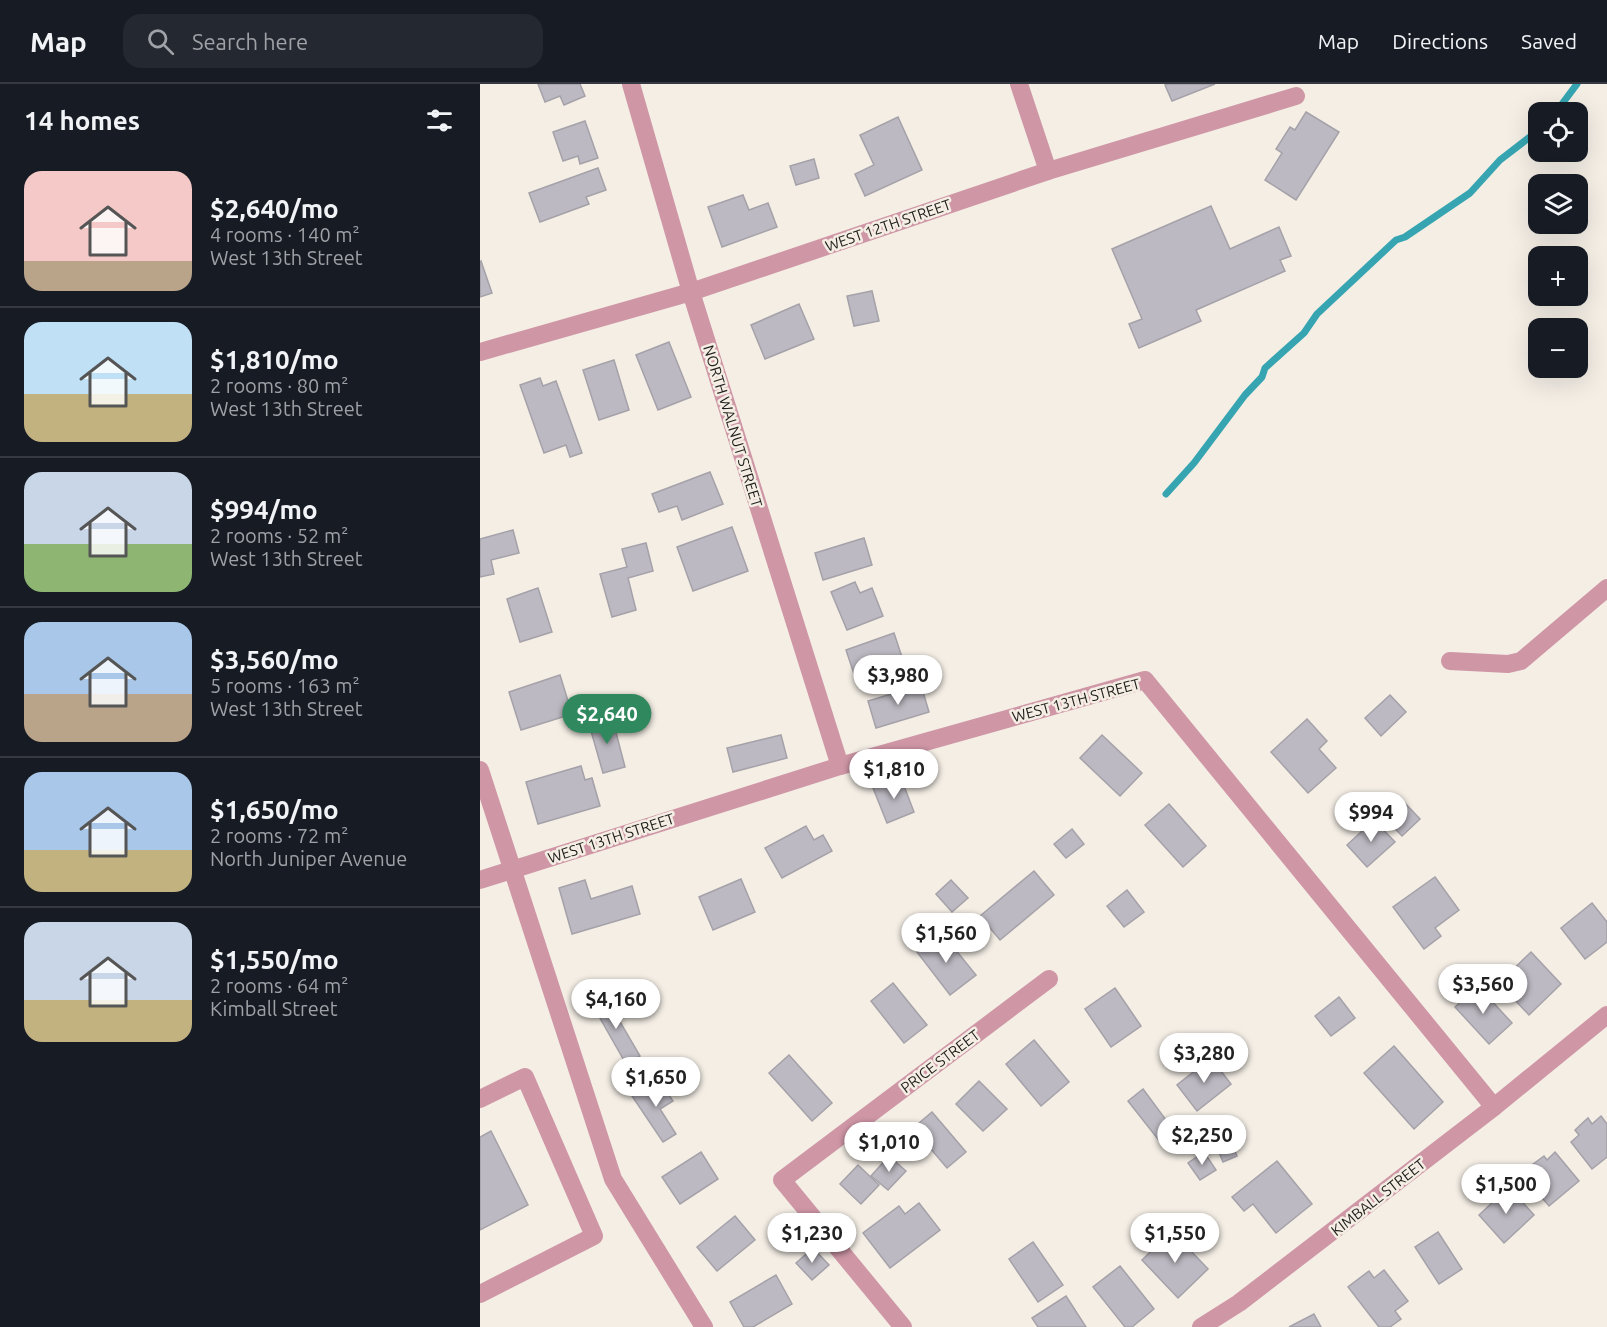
<!DOCTYPE html>
<html lang="en">
<head>
<meta charset="utf-8">
<style>
  :root { --surface:#171b24; --page:#242831; --text:#f1f3f6; --muted:#9ea1a6; --line:#363941; --accent:#30895e }
  body { margin:0; font-family:Ubuntu,sans-serif; background:var(--page); color:var(--text); height:100vh; display:flex; flex-direction:column; font-size:22px; white-space:nowrap }
  * { box-sizing:border-box; margin:0 }
  p { font-size:20px; color:var(--muted) }
  .icon { flex:none; width:33px; height:33px; fill:none; stroke:currentColor; stroke-width:2; stroke-linecap:round; stroke-linejoin:round }
  .map { position:relative; flex:1; overflow:hidden }
  .drawer { display:flex; flex-direction:column; background:var(--surface); width:480px }
  .drawer>* { flex:none }
  .tools { position:absolute; left:1048px; top:18px; display:grid; gap:12px }
  .tools a { display:grid; place-items:center; width:60px; height:60px; border-radius:12px; background:var(--surface); box-shadow:0 6px 24px #0002; font-size:30px }
  .price { position:absolute; translate:-50% -51px; padding:0 14px; border-radius:21px; background:#fff; color:#222; font-size:20px; line-height:39px; filter:drop-shadow(0 2px 3px #0008) }
  .price::after { content:''; position:absolute; left:50%; top:36px; width:18px; height:14px; margin-left:-9px; background:inherit; clip-path:polygon(0 0,100% 0,50% 100%) }
  .price.active { background:var(--accent); color:#fff }
  ul { padding:0; list-style:none }
  li { display:flex; align-items:center; gap:18px; height:150px; padding:0 24px }
  li+li { border-top:2px solid var(--line) }
  li span { display:grid; place-items:center; flex:none; width:168px; height:120px; border-radius:18px; color:#555 }
  li>.icon { margin-inline-start:auto }
  span .icon { width:72px; height:72px; fill:#fffc; stroke-width:1 }
  li b { font-size:26px }
  h2 { display:flex; justify-content:space-between; align-items:center; height:72px; padding:0 24px; font-size:26px }
  header { display:flex; align-items:center; gap:36px; box-sizing:border-box; height:84px; padding:0 30px; background:var(--surface); border-bottom:2px solid var(--line) }
  header strong { font-size:28px }
  nav { display:flex; gap:33px; margin-inline-start:auto; font-size:21px }
  .search { width:420px; height:54px; background:var(--page); display:flex; align-items:center; gap:15px; box-sizing:border-box; padding:0 21px; border-radius:18px; color:var(--muted); font-size:22px }
  main { display:flex; flex:1; min-height:0 }
  .map>svg:first-child { display:block }
  .lines { fill:none; stroke-linecap:round; stroke-linejoin:round }
  .stream { stroke:#36a5b1; stroke-width:7 }
  .building { fill:#bdb9c2; stroke:#a5a1a9; stroke-width:1.5 }
  .minor { stroke:#cf96a6; stroke-width:18 }
  .labels { text-anchor:middle; dominant-baseline:central; stroke-width:5; stroke-linejoin:round; paint-order:stroke }
  .street-label { font-size:15px; fill:#201e1b; stroke:#f4eee5 }
</style>
</head>
<body>
<header>
<strong>Map</strong>
<div class="search"><svg class="icon" aria-label="search" viewBox="0 0 24 24"><circle cx="10" cy="10" r="6"/><path d="M15 15l6 6"/></svg>Search here</div>
<nav><a>Map</a><a>Directions</a><a>Saved</a></nav>
</header>
<main>
<section class="drawer">
<h2>14 homes<svg class="icon" aria-label="filters" viewBox="0 0 24 24"><path d="M4 7h16M4 17h16"/><circle cx="9" cy="7" r="2"/><circle cx="15" cy="17" r="2"/></svg></h2>
<ul>
<li><span style="background:linear-gradient(#f6c9c9 75%,#b9a48a 0)"><svg class="icon" aria-label="home" viewBox="0 0 24 24"><path d="M3 11l9-7 9 7M6 9v11h12V9"/></svg></span><div><b>$2,640/mo</b><p>4 rooms · 140 m²</p><p>West 13th Street</p></div></li>
<li><span style="background:linear-gradient(#bfe0f5 60%,#c2b280 0)"><svg class="icon" aria-label="home" viewBox="0 0 24 24"><path d="M3 11l9-7 9 7M6 9v11h12V9"/></svg></span><div><b>$1,810/mo</b><p>2 rooms · 80 m²</p><p>West 13th Street</p></div></li>
<li><span style="background:linear-gradient(#c9d6e8 60%,#8fb573 0)"><svg class="icon" aria-label="home" viewBox="0 0 24 24"><path d="M3 11l9-7 9 7M6 9v11h12V9"/></svg></span><div><b>$994/mo</b><p>2 rooms · 52 m²</p><p>West 13th Street</p></div></li>
<li><span style="background:linear-gradient(#a9c7e8 60%,#b9a48a 0)"><svg class="icon" aria-label="home" viewBox="0 0 24 24"><path d="M3 11l9-7 9 7M6 9v11h12V9"/></svg></span><div><b>$3,560/mo</b><p>5 rooms · 163 m²</p><p>West 13th Street</p></div></li>
<li><span style="background:linear-gradient(#a9c7e8 65%,#c2b280 0)"><svg class="icon" aria-label="home" viewBox="0 0 24 24"><path d="M3 11l9-7 9 7M6 9v11h12V9"/></svg></span><div><b>$1,650/mo</b><p>2 rooms · 72 m²</p><p>North Juniper Avenue</p></div></li>
<li><span style="background:linear-gradient(#c9d6e8 65%,#c2b280 0)"><svg class="icon" aria-label="home" viewBox="0 0 24 24"><path d="M3 11l9-7 9 7M6 9v11h12V9"/></svg></span><div><b>$1,550/mo</b><p>2 rooms · 64 m²</p><p>Kimball Street</p></div></li>
</ul>
</section>
<div class="map">
<svg width="1127" height="1243" viewBox="0 0 1127 1243">
  <rect width="100%" height="100%" fill="#f4eee5"/>
  <g class="lines">
    <!-- stream -->
    <g class="stream">
      <polyline points="1076,28 1097,0"/>
      <polyline points="686,410 714,379 765,311 782,293 785,284 824,249 837,230 916,156 925,153 990,109 1020,76 1059,46"/>
    </g>
  </g>
  <!-- building -->
  <g class="building">
    <polygon points="58,0 100,0 105,12 84,21 80,12 65,18"/>
    <polygon points="688,0 735,0 692,17 685,1"/>
    <polygon points="826,28 859,48 816,116 785,96 802,69 796,65 810,43 815,46"/>
    <polygon points="418,33 442,86 385,112 375,90 394,81 380,51"/>
    <polygon points="105,37 118,74 100,80 98,72 83,77 73,48"/>
    <polygon points="334,75 339,94 316,101 310,82"/>
    <polygon points="118,84 126,106 106,113 109,120 60,138 49,109"/>
    <polygon points="263,111 269,126 288,119 297,143 242,163 228,123"/>
    <polygon points="731,122 750,165 799,143 811,172 800,176 805,187 716,226 721,237 659,264 649,240 662,235 632,165"/>
    <polygon points="1,177 12,209 0,213 0,178"/>
    <polygon points="392,207 399,237 374,242 367,212"/>
    <polygon points="319,220 334,255 285,275 271,241"/>
    <polygon points="189,258 211,313 178,326 156,271"/>
    <polygon points="134,276 149,326 119,336 103,286"/>
    <polygon points="60,294 63,302 76,297 102,369 90,373 86,361 64,369 40,301"/>
    <polygon points="230,388 243,420 202,436 197,422 179,428 172,410"/>
    <polygon points="252,443 268,487 213,507 197,463"/>
    <polygon points="33,446 39,469 11,476 14,490 0,493 0,455"/>
    <polygon points="384,454 392,481 343,496 335,469"/>
    <polygon points="166,459 173,487 148,494 156,526 132,533 120,490 147,483 142,465"/>
    <polygon points="375,498 380,509 392,504 403,532 367,546 351,508"/>
    <polygon points="58,504 72,548 40,558 27,515"/>
    <polygon points="414,549 424,579 376,596 366,566"/>
    <polygon points="80,591 92,630 41,646 29,608"/>
    <polygon points="441,601 449,628 396,644 388,617"/>
    <polygon points="910,611 926,628 901,652 885,634"/>
    <polygon points="132,633 145,683 123,689 109,640"/>
    <polygon points="827,635 847,657 839,665 856,684 828,709 791,668"/>
    <polygon points="301,651 307,674 253,688 247,664"/>
    <polygon points="622,651 662,689 640,712 600,674"/>
    <polygon points="101,682 105,696 112,694 120,722 58,740 46,698"/>
    <polygon points="421,694 434,728 407,739 393,704"/>
    <polygon points="920,714 940,735 922,752 902,731"/>
    <polygon points="689,720 726,762 703,783 665,741"/>
    <polygon points="894,736 915,758 887,783 867,761"/>
    <polygon points="326,742 334,756 343,751 352,767 302,794 285,764"/>
    <polygon points="592,745 604,760 586,774 574,760"/>
    <polygon points="554,787 574,811 520,856 500,832"/>
    <polygon points="955,793 979,826 955,844 961,852 944,865 913,823"/>
    <polygon points="261,795 275,828 233,846 219,813"/>
    <polygon points="105,796 111,815 152,802 160,830 92,850 79,804"/>
    <polygon points="471,796 488,814 472,828 456,810"/>
    <polygon points="647,806 664,828 644,843 627,822"/>
    <polygon points="1112,819 1127,838 1127,858 1105,875 1081,844"/>
    <polygon points="462,849 496,891 470,911 437,868"/>
    <polygon points="1051,868 1081,900 1049,931 1019,899"/>
    <polygon points="413,899 447,941 424,959 391,917"/>
    <polygon points="998,902 1032,939 1009,960 975,923"/>
    <polygon points="635,904 661,942 631,963 605,925"/>
    <polygon points="125,912 160,972 146,980 112,920"/>
    <polygon points="859,913 875,934 851,952 835,932"/>
    <polygon points="554,956 589,998 561,1022 526,980"/>
    <polygon points="914,962 963,1018 934,1045 884,989"/>
    <polygon points="309,971 352,1019 332,1037 289,989"/>
    <polygon points="731,974 751,1000 717,1027 697,1001"/>
    <polygon points="178,995 193,1017 180,1025 196,1050 183,1058 152,1012"/>
    <polygon points="499,997 527,1025 503,1047 476,1020"/>
    <polygon points="663,1005 695,1048 681,1059 648,1017"/>
    <polygon points="452,1028 486,1068 467,1084 433,1044"/>
    <polygon points="1121,1032 1127,1040 1127,1073 1112,1085 1091,1058 1099,1051 1095,1046 1108,1034 1112,1040"/>
    <polygon points="11,1047 48,1121 0,1146 0,1053"/>
    <polygon points="750,1055 757,1072 743,1078 736,1061"/>
    <polygon points="221,1068 238,1095 200,1120 182,1093"/>
    <polygon points="724,1068 736,1086 720,1096 708,1079"/>
    <polygon points="1075,1068 1099,1097 1069,1122 1045,1094 1055,1085 1052,1081 1064,1072 1067,1076"/>
    <polygon points="409,1072 426,1087 408,1106 391,1092"/>
    <polygon points="797,1077 832,1120 796,1149 773,1120 764,1127 752,1113"/>
    <polygon points="378,1081 399,1101 381,1120 360,1100"/>
    <polygon points="1029,1103 1054,1131 1024,1159 999,1131"/>
    <polygon points="439,1119 460,1146 410,1184 383,1149 419,1122 425,1130"/>
    <polygon points="255,1132 275,1156 237,1187 217,1163"/>
    <polygon points="692,1147 728,1185 698,1214 662,1176"/>
    <polygon points="958,1148 982,1185 959,1200 935,1163"/>
    <polygon points="553,1158 583,1201 558,1218 529,1175"/>
    <polygon points="333,1164 349,1181 332,1196 316,1179"/>
    <polygon points="640,1182 674,1225 652,1243 645,1243 613,1203"/>
    <polygon points="904,1186 928,1217 915,1227 921,1235 910,1243 899,1243 868,1203 889,1187 894,1194"/>
    <polygon points="296,1191 312,1220 273,1243 264,1243 250,1218"/>
    <polygon points="586,1212 606,1243 558,1243 552,1234"/>
    <polygon points="834,1230 841,1243 809,1243"/>
  </g>
  <g class="lines">
    <!-- minor -->
    <g class="minor">
      <polyline points="151,0 211,208 360,682"/>
      <polyline points="539,0 568,87"/>
      <polyline points="0,268 211,208 568,87 816,12"/>
      <polyline points="970,577 1028,580 1041,577 1127,504"/>
      <polyline points="0,686 133,1095 224,1243"/>
      <polyline points="0,796 360,682 665,596 1014,1023"/>
      <polyline points="0,1015 45,993 114,1152 0,1210"/>
      <polyline points="423,1243 302,1096 569,895"/>
      <polyline points="721,1243 759,1219 1014,1023 1127,931"/>
    </g>
  </g>
  <g class="labels">
    <!-- street labels -->
    <g class="street-label">
      <text transform="translate(408 141) rotate(-19)">WEST 12TH STREET</text>
      <text transform="translate(253 342) rotate(73)">NORTH WALNUT STREET</text>
      <text transform="translate(596 616) rotate(-15)">WEST 13TH STREET</text>
      <text transform="translate(131 754) rotate(-18)">WEST 13TH STREET</text>
      <text transform="translate(460 977) rotate(-37)">PRICE STREET</text>
      <text transform="translate(898 1113) rotate(-38)">KIMBALL STREET</text>
    </g>
  </g>
</svg>
<div class="tools">
<a><svg class="icon" aria-label="locate" viewBox="0 0 24 24"><circle cx="12" cy="12" r="6"/><path d="M12 2v4M12 18v4M2 12h4M18 12h4"/></svg></a>
<a><svg class="icon" aria-label="layers" viewBox="0 0 24 24"><path d="M12 4l9 5-9 5-9-5zM3 14l9 5 9-5"/></svg></a>
<a>+</a>
<a>−</a>
</div>
<b class="price" style="left:418px;top:622px">$3,980</b>
<b class="price active" style="left:127px;top:661px">$2,640</b>
<b class="price" style="left:414px;top:716px">$1,810</b>
<b class="price" style="left:891px;top:759px">$994</b>
<b class="price" style="left:466px;top:880px">$1,560</b>
<b class="price" style="left:1003px;top:931px">$3,560</b>
<b class="price" style="left:136px;top:946px">$4,160</b>
<b class="price" style="left:724px;top:1000px">$3,280</b>
<b class="price" style="left:176px;top:1024px">$1,650</b>
<b class="price" style="left:722px;top:1082px">$2,250</b>
<b class="price" style="left:409px;top:1089px">$1,010</b>
<b class="price" style="left:1026px;top:1131px">$1,500</b>
<b class="price" style="left:332px;top:1180px">$1,230</b>
<b class="price" style="left:695px;top:1180px">$1,550</b>
</div>
</main>
</body>
</html>
